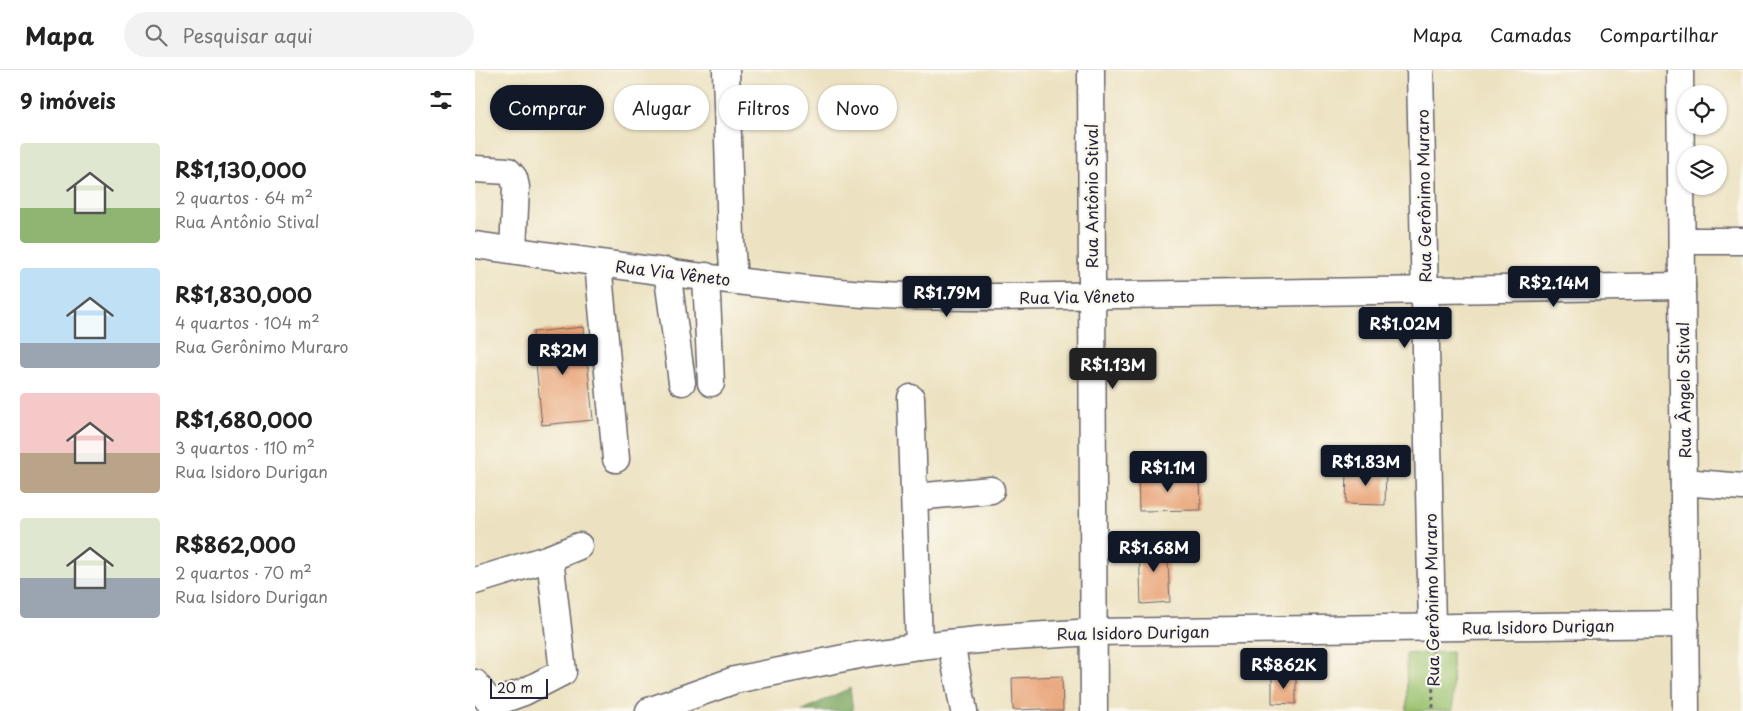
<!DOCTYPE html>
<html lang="pt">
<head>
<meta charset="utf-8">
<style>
  :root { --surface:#fff; --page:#f2f2f2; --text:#222; --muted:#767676; --line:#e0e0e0; --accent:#111827 }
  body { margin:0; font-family:"Playpen Sans",sans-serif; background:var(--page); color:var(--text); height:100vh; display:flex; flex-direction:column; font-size:19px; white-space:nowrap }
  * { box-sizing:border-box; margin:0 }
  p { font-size:16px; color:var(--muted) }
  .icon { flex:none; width:28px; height:28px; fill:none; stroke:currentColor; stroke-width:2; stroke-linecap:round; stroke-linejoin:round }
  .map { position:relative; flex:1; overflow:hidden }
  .details { display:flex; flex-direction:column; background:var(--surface); width:475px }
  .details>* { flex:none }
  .guide { position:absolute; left:15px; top:15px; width:475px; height:45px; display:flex; gap:10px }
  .fabs { position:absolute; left:1202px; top:15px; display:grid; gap:10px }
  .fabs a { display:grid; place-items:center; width:50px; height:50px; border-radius:50%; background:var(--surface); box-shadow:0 1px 4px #0004; font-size:25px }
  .scale { position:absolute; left:15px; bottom:12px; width:58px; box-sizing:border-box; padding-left:5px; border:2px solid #22223b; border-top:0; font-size:14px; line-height:18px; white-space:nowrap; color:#22223b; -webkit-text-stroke:4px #fbf7ec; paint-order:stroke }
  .price { position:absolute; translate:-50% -42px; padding:0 11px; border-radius:5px; background:var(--accent); color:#fff; font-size:16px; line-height:32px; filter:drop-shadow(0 1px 2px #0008) }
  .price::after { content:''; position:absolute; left:50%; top:30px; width:15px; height:11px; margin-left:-8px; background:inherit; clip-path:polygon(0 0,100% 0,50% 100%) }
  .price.selected { background:#222; color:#fff }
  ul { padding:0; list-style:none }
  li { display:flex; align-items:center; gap:15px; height:125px; padding:0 20px }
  li span { display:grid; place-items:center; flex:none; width:140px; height:100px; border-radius:5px; color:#555 }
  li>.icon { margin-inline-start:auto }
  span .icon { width:60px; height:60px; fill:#fffc; stroke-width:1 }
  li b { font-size:21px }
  h2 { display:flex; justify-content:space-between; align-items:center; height:60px; padding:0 20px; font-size:21px }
  .tag { padding:0 18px; border-radius:22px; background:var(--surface); box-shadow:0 1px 4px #0004; font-size:18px; line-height:45px }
  .tag.selected { background:var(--accent); color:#fff }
  header { display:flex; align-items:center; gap:30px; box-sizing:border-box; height:70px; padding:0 25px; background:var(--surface); border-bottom:1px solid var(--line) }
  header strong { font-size:24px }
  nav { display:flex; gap:28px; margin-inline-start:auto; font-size:18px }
  .search { width:350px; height:45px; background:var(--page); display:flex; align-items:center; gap:12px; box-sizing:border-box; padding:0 18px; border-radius:28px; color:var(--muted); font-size:19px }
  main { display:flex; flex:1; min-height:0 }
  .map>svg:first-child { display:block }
  .green { fill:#9ac16d; stroke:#5e7254 }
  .forest { fill:#7ba760; stroke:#4e644e }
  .building { fill:#e8a073 }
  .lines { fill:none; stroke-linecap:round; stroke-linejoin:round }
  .minor-casing { stroke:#69656a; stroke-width:29 }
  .path { stroke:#69656a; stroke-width:3; stroke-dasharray:4 4; stroke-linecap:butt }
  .minor { stroke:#fff; stroke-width:26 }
  .labels { text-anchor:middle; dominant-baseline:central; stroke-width:4.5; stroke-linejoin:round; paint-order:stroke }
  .street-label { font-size:16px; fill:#22223b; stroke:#fbf7ec }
</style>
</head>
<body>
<header>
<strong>Mapa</strong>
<div class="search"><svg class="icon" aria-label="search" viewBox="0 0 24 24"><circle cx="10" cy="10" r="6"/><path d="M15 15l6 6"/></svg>Pesquisar aqui</div>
<nav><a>Mapa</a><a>Camadas</a><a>Compartilhar</a></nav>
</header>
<main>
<section class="details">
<h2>9 imóveis<svg class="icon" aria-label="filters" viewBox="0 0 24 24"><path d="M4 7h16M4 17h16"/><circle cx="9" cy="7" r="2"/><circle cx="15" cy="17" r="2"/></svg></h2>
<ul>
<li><span style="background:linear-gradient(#dfe7d0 65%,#8fb573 0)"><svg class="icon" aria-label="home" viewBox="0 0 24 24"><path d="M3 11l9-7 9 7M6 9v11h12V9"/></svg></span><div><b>R$1,130,000</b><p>2 quartos · 64 m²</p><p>Rua Antônio Stival</p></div></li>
<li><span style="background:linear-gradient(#bfe0f5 75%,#9aa5b1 0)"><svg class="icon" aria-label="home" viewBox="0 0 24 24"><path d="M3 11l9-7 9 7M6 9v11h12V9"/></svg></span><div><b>R$1,830,000</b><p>4 quartos · 104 m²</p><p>Rua Gerônimo Muraro</p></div></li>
<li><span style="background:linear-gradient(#f6c9c9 60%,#b9a48a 0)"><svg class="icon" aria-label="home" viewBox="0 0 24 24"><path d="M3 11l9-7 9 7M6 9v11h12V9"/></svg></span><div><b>R$1,680,000</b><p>3 quartos · 110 m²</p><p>Rua Isidoro Durigan</p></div></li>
<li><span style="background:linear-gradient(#dfe7d0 60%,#9aa5b1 0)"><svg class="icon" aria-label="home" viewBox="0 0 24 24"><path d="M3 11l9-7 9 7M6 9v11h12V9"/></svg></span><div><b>R$862,000</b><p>2 quartos · 70 m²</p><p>Rua Isidoro Durigan</p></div></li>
</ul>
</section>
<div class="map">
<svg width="1268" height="641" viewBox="0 0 1268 641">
  <rect width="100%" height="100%" fill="#fbf7ec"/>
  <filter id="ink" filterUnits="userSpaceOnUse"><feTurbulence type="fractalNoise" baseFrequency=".02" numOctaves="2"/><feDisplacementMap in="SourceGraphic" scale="10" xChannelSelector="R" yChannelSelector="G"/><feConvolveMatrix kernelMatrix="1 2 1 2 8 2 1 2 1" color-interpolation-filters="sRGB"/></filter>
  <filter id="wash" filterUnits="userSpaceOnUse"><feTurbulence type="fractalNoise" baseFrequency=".0096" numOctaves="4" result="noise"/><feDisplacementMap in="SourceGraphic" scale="20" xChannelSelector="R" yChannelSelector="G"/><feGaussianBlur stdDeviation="1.12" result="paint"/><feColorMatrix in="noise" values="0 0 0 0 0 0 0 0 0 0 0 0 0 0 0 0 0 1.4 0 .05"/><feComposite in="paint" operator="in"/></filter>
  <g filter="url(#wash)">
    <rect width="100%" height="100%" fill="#ece2c1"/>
    <!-- green -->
    <polygon class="green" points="977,582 978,641 932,641 931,584"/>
    <!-- forest -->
    <polygon class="forest" points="375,618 378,641 326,641"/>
    <g id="blocks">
      <!-- building -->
      <g class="building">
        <polygon points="109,257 118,350 67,355 58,262"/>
        <polygon points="663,400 685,400 685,409 725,408 726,440 664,441"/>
        <polygon points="872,400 911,400 910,435 871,434"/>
        <polygon points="692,473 695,532 666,534 664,474"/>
        <polygon points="797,605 821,606 821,634 797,633"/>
        <polygon points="587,606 588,641 568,641 568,639 538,640 537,608"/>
      </g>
    </g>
  </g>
  <g filter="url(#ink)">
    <use href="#blocks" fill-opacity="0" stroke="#69656a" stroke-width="1"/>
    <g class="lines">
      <!-- minor casing -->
      <g class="minor-casing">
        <g id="minor">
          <polyline points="251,0 256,171 259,210"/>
          <polyline points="616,0 619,641"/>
          <polyline points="945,0 957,557"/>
          <polyline points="1205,0 1211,641"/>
          <polyline points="0,99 33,101 39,108 41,117 38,180"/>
          <polyline points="1207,171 1268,171"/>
          <path d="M0 175C125 193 250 212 376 223 425 227 475 227 524 227L1207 216"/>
          <polyline points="123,193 141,389"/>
          <polyline points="192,201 207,312"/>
          <polyline points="231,206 236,313"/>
          <polyline points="436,328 444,576"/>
          <polyline points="1209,412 1268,417"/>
          <polyline points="440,427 516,420"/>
          <polyline points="0,511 75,488 104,476"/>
          <polyline points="476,573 489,641"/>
          <polyline points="0,613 16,634 49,622 88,602 75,488"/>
          <polyline points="174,641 260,610 384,585 444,576 523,568 618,562 1211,554"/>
        </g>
      </g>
      <!-- path -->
      <polyline class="path" points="957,578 958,641"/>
      <!-- minor -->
      <use href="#minor" class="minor"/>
    </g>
  </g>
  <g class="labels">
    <!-- street labels -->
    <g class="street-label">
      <text transform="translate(616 126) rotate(-90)">Rua Antônio Stival</text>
      <text transform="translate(948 126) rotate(-91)">Rua Gerônimo Muraro</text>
      <text transform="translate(198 202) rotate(7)">Rua Via Vêneto</text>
      <text transform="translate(602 226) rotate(-1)">Rua Via Vêneto</text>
      <text transform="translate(1208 320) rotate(-91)">Rua Ângelo Stival</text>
      <text transform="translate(956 530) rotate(-91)">Rua Gerônimo Muraro</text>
      <text transform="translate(1063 556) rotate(-1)">Rua Isidoro Durigan</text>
      <text transform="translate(658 562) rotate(-1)">Rua Isidoro Durigan</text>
    </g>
  </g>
</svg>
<div class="fabs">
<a><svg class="icon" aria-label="locate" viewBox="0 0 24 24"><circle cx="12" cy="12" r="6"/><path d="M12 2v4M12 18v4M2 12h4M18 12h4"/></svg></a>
<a><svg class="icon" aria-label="layers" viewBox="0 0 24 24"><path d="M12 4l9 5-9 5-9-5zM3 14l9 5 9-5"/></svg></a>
</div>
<div class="scale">20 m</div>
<b class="price" style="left:1079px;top:238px">R$2.14M</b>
<b class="price" style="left:472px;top:248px">R$1.79M</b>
<b class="price" style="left:930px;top:279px">R$1.02M</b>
<b class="price" style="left:88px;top:306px">R$2M</b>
<b class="price selected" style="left:638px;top:320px">R$1.13M</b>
<b class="price" style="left:891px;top:417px">R$1.83M</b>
<b class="price" style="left:693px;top:423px">R$1.1M</b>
<b class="price" style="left:679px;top:503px">R$1.68M</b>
<b class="price" style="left:809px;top:620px">R$862K</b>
<div class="guide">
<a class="tag selected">Comprar</a>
<a class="tag">Alugar</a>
<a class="tag">Filtros</a>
<a class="tag">Novo</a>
</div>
</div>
</main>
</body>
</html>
